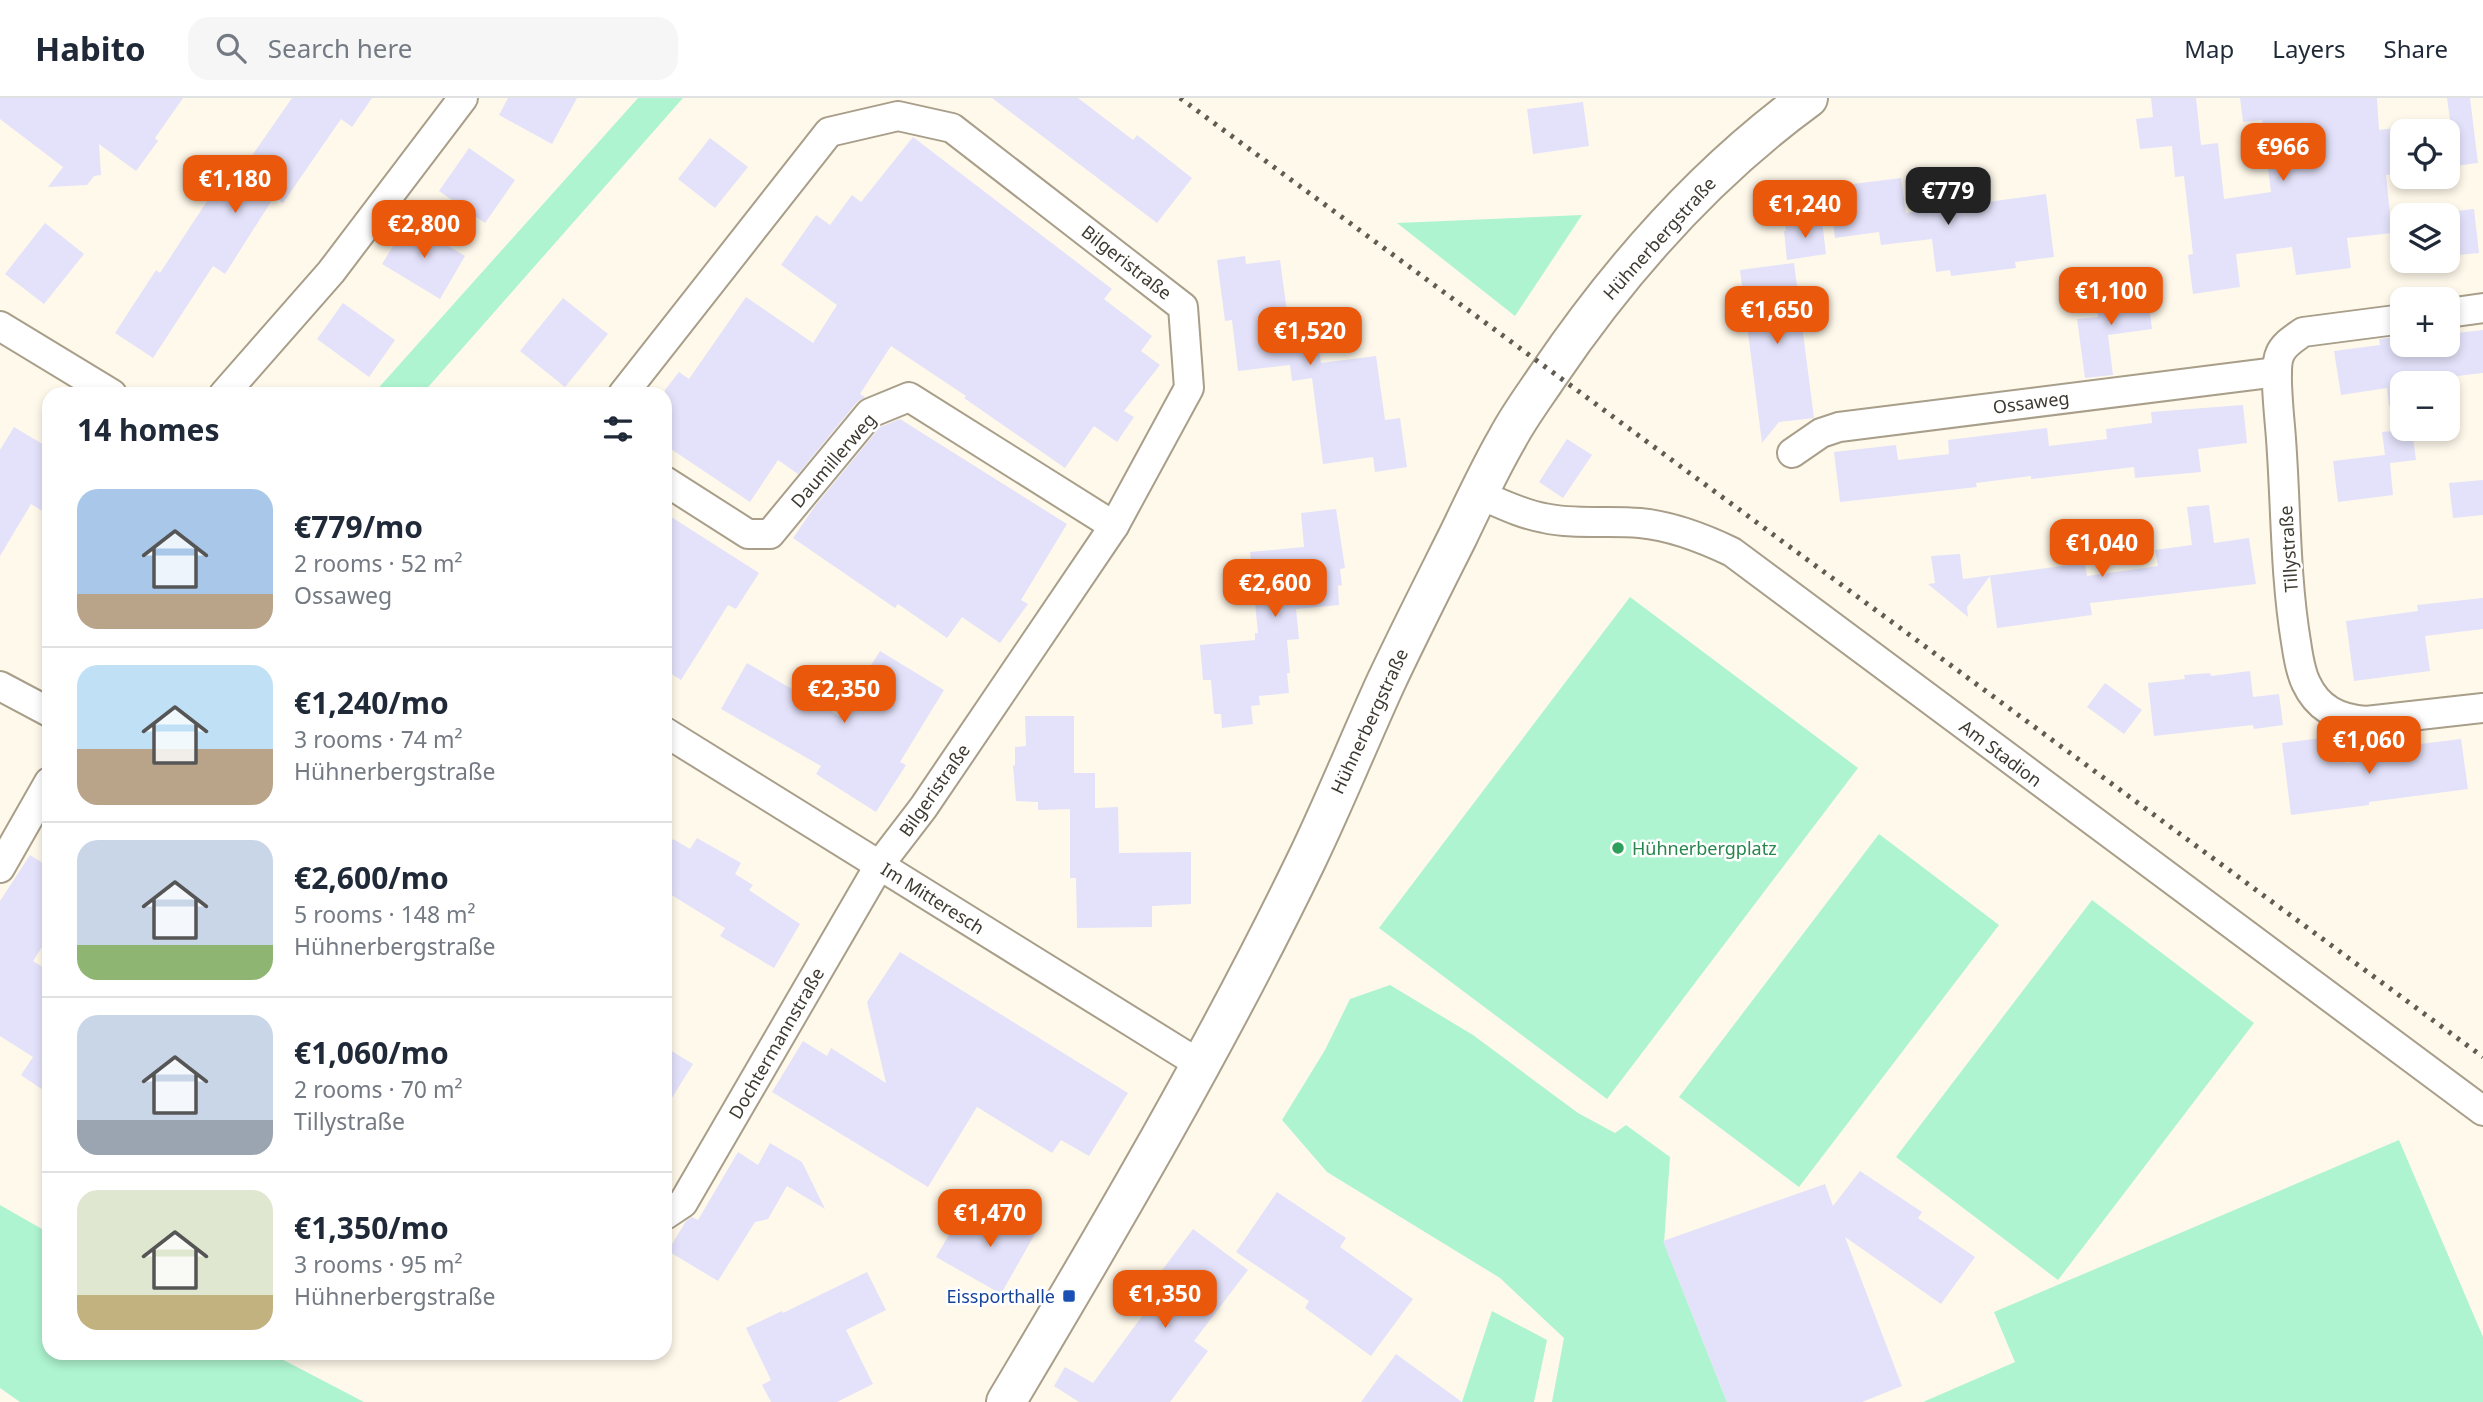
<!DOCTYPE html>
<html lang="en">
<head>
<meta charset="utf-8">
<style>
  :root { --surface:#fff; --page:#f6f6f7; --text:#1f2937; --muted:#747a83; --line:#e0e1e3; --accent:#ea580c }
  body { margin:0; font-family:"Noto Sans",sans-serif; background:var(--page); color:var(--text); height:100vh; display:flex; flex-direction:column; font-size:26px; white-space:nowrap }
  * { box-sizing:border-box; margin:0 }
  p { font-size:23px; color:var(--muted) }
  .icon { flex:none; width:38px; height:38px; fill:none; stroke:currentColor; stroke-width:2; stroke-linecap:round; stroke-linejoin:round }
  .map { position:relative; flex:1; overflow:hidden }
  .side { position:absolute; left:42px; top:289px; width:630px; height:973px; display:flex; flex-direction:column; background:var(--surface); border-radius:21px; box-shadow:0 4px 10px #0003 }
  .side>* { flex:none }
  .tools { position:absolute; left:2390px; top:21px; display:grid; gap:14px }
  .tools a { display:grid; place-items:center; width:70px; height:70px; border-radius:14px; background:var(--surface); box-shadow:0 4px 10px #0003; font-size:35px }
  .price { position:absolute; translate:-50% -60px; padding:0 16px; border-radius:14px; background:var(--accent); color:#fff; font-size:23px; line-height:46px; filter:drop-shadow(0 2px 4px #0008) }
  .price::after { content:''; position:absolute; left:50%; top:42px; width:21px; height:16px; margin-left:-10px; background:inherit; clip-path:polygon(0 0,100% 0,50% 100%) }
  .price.current { background:#222; color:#fff }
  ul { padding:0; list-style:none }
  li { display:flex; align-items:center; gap:21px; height:175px; padding:0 35px }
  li+li { border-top:2px solid var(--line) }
  li span { display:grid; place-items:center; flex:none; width:196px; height:140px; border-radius:21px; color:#555 }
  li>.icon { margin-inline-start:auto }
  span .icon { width:84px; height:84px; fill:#fffc; stroke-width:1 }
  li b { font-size:30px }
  h2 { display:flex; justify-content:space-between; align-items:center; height:84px; padding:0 35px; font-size:30px }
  header { display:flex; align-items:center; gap:42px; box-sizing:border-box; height:98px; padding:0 35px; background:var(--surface); border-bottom:2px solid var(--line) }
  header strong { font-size:33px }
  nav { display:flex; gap:38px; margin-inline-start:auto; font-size:24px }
  .search { width:490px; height:63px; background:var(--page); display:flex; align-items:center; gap:18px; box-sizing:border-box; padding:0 24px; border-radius:21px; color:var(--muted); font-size:26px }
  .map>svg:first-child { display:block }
  .green { fill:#aef4d0 }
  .building { fill:#e3e2fa }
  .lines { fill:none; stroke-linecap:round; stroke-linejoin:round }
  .street-casing { stroke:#a89e89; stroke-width:32 }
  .secondary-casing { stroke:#a89e89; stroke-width:42 }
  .street { stroke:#fff; stroke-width:28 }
  .secondary { stroke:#fff; stroke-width:38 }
  .rail { stroke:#615c52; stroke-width:5; stroke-dasharray:3.5 7; stroke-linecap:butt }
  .leisure-dot { fill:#2e9e5b; stroke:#fff; stroke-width:2.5 }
  .transit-dot { fill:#1a4fb4; stroke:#fff; stroke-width:2.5 }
  .labels { text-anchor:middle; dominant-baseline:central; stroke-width:5; stroke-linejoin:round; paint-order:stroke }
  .street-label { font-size:18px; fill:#3e3a31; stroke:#fff }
  .leisure-label { font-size:18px; fill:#27864d; stroke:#fff; text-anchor:start }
  .transit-label { font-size:18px; fill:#164399; stroke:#fff; text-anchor:end }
</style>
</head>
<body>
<header>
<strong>Habito</strong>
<div class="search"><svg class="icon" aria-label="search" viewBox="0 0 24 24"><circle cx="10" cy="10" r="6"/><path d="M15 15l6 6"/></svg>Search here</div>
<nav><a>Map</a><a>Layers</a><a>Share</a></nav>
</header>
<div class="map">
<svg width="2483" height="1304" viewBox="0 0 2483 1304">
  <rect width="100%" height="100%" fill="#fff9eb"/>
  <!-- green -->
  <g class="green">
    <polygon points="638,0 683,0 422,296 373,296"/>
    <polygon points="1582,117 1515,218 1397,125"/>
    <polygon points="1630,499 1858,670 1607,1001 1379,830"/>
    <polygon points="1879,736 1999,827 1799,1089 1679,999"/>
    <polygon points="2092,802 2254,925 2058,1182 1896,1059"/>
    <polygon points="1390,887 1473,937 1578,1015 1615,1035 1626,1027 1670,1059 1664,1145 1727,1304 1552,1304 1564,1240 1500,1180 1327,1074 1282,1022 1325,952 1350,901"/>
    <polygon points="2399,1042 2483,1239 2483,1304 1923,1304 2015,1264 1994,1214"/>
    <polygon points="0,1107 49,1135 49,1255 270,1255 364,1304 20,1304 0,1290"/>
    <polygon points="1492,1213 1547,1242 1534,1304 1462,1304"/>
  </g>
  <!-- building -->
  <g class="building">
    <polygon points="0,0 183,0 155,40 158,43 136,73 99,46 101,77 94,78 87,87 48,89 63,69 0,21"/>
    <polygon points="292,0 372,0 352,29 341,21 283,105 274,99 225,176 213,168 153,260 115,235 156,172 160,175 213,94 222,101"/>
    <polygon points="508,0 577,0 552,46 499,17"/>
    <polygon points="992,0 1078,0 1133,42 1137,37 1192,80 1157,125"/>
    <polygon points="2151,0 2196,0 2201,47 2218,45 2224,101 2271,94 2262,22 2243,24 2240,0 2377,0 2379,32 2403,29 2403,75 2386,77 2392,135 2347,140 2351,170 2296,177 2292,149 2236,156 2240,189 2193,196 2188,157 2193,156 2184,78 2175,79 2172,48 2140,51 2136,21 2153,19"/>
    <polygon points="2447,0 2470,0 2478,65 2448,69 2450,22"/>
    <polygon points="1583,4 1589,48 1533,56 1527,11"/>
    <polygon points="913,39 1112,191 1104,201 1152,238 1141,253 1160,267 1124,313 1134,319 1117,344 1094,328 1065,370 964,300 966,298 891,248 860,296 865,299 857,304 798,376 778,362 750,404 665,347 665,292 679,274 689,281 746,199 813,245 837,207 781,167 816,117 830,127 852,97 861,104"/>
    <polygon points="710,40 748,69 715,110 678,81"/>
    <polygon points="469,50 515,82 485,125 439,93"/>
    <polygon points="1901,80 1906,115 2046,96 2054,159 2015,164 2016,170 1951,178 1950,172 1936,174 1932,141 1881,147 1879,134 1835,140 1829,89"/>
    <polygon points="2474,111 2479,155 2448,158 2448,114"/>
    <polygon points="1822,123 1826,156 1787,162 1784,133 1786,133 1785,128"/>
    <polygon points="408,124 465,158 440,201 382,166"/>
    <polygon points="45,125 84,156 44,206 5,176"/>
    <polygon points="1245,158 1246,166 1280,162 1289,229 1315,226 1321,265 1376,258 1385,322 1400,320 1407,369 1375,374 1373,359 1323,366 1312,280 1292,283 1290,267 1238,273 1232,222 1225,223 1217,162"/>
    <polygon points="1794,165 1814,320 1779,324 1762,345 1740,172"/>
    <polygon points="2147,190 2152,231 2108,237 2113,277 2085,280 2077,221 2098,219 2095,197"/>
    <polygon points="563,200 608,236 565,289 520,253"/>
    <polygon points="343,205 395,242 369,279 317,241"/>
    <polygon points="2483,232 2483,275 2404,284 2403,307 2389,308 2387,290 2341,297 2334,253 2380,247 2379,241 2403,238 2403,247 2448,247 2448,236"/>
    <polygon points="2243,307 2247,345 2198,351 2201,374 2135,380 2134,369 2031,381 2031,378 1976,385 1977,389 1840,404 1834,354 1896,347 1898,362 1949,356 1948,342 2047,330 2049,348 2107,341 2106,331 2152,325 2151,314"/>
    <polygon points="900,321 1067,426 1021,502 1028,506 1000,545 962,519 947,540 898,506 895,510 793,440 815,408 880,329"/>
    <polygon points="14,329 49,350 49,417 31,406 0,458 0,352"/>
    <polygon points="2412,331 2416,362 2390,365 2393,397 2338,404 2333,363 2385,357 2382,334"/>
    <polygon points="1567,341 1592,357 1563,400 1539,384"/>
    <polygon points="2483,382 2483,417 2453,420 2449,385"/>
    <polygon points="2209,407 2214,445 2249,440 2256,486 2090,505 2092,517 1997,530 1990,478 1967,509 1968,519 1928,486 1935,485 1931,458 1960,456 1963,481 2085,465 2087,478 2158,468 2155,452 2192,447 2187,409"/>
    <polygon points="1336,411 1345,470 1340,471 1342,487 1338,488 1339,507 1296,511 1299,541 1287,542 1290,575 1287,575 1289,595 1259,598 1260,607 1251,608 1253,626 1222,630 1221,616 1214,616 1211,582 1203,582 1200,547 1255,542 1255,535 1258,535 1250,454 1304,449 1301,415"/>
    <polygon points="665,415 759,475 736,511 728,507 681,582 665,572"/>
    <polygon points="2483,500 2483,531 2425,538 2430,573 2354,583 2346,523 2418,513 2417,507"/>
    <polygon points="880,553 944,592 900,664 906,667 876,714 816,676 821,668 721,611 747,565 839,618"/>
    <polygon points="2250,573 2253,599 2279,596 2283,627 2254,631 2253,627 2154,638 2148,585 2185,581 2184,577 2210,575 2211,578"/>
    <polygon points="2105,585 2142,612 2124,636 2087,609"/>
    <polygon points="1025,618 1074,618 1074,675 1095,675 1095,710 1118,709 1119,755 1191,754 1191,806 1152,808 1152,829 1077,830 1076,780 1070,780 1070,711 1038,712 1038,704 1016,703 1013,668 1015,667 1015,649 1026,648"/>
    <polygon points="2322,640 2324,660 2345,658 2346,665 2405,658 2404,648 2461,641 2468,691 2369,704 2369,707 2291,717 2282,645"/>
    <polygon points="697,740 741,765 735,776 753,787 749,792 800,826 774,870 720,838 725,830 665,793 665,754 673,741 690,751"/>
    <polygon points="30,757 49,769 49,838 33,863 49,873 49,996 21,977 33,959 0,938 0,803"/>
    <polygon points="900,854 1128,995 1089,1058 1061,1042 1052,1055 977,1009 928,1089 772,994 803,943 827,958 831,950 886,985 867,904"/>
    <polygon points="665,949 693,966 665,1011"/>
    <polygon points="770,1045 802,1064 825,1111 787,1088 768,1121 755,1124 718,1183 668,1153 686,1123 692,1119 698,1122 738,1054 758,1067"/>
    <polygon points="1860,1073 1922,1114 1918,1120 1975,1159 1941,1206 1845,1139 1902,1288 1862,1304 1727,1304 1663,1143 1825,1086 1833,1108"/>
    <polygon points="1277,1094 1346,1140 1340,1149 1413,1201 1371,1258 1305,1210 1309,1203 1236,1154"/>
    <polygon points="1009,1107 1041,1125 1001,1196 936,1159 957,1123 989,1141"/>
    <polygon points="1193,1131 1248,1172 1194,1243 1208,1253 1170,1304 1079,1304 1054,1288 1065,1269 1093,1285 1151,1206 1142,1199"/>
    <polygon points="867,1174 886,1212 846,1232 873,1286 837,1304 771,1304 762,1287 771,1282 746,1230 782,1213 783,1215"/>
    <polygon points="1396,1256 1462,1304 1361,1304"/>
  </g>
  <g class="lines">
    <!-- street casing -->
    <g class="street-casing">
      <g id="street">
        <polyline points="2448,215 2483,210"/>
        <path d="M2403 221 2303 234C2295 240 2284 246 2280 256 2273 270 2280 323 2281 341 2286 408 2285 478 2296 544 2298 557 2300 573 2306 585 2318 611 2339 621 2366 623L2483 610"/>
        <polyline points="0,228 112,296"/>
        <polyline points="224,296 331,174 463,0"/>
        <polyline points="623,296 829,34 898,18 952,30 1183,209 1189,290 1114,428 923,710 880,766 683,1105 665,1117"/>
        <polyline points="1792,355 1821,335 1839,329 2277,274"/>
        <polyline points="665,383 748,436 770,436 870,315 909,299 1114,428"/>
        <path d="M1478 396C1500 405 1521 416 1544 420 1575 427 1608 422 1640 425 1672 428 1703 440 1732 454L2483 1013"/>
        <polyline points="0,588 49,614"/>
        <polyline points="665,634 1201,967"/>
        <polyline points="0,770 49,684"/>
      </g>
    </g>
    <!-- secondary casing -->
    <g class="secondary-casing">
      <path id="secondary" d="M1006 1304C1112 1126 1217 947 1307 761 1335 703 1359 643 1386 584 1409 535 1434 486 1458 438 1474 405 1489 372 1507 341 1519 318 1535 297 1549 276 1621 170 1704 76 1808 0"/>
    </g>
    <!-- street -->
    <use href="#street" class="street"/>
    <!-- secondary -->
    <use href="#secondary" class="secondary"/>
    <!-- rail -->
    <polyline class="rail" points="1180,0 2483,959"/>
  </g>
  <!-- markers -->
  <circle class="leisure-dot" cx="1618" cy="750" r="7"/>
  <rect class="transit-dot" x="1062" y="1191" width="14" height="14" rx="3.5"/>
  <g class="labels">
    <!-- street labels -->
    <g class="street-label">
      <text transform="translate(1659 140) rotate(-48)">Hühnerbergstraße</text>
      <text transform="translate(1127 164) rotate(38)">Bilgeristraße</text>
      <text transform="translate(2031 304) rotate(-7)">Ossaweg</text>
      <text transform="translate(833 362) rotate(-49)">Daumillerweg</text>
      <text transform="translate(2288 451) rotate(-94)">Tillystraße</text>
      <text transform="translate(1369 623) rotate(-65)">Hühnerbergstraße</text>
      <text transform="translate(2001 655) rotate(37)">Am Stadion</text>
      <text transform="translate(934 692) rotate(-55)">Bilgeristraße</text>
      <text transform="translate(933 800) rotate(32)">Im Mitteresch</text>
      <text transform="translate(776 945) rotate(-60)">Dochtermannstraße</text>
    </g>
    <!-- leisure labels -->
    <g class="leisure-label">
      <text x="1632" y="750">Hühnerbergplatz</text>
    </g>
    <!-- transit labels -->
    <g class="transit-label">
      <text x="1055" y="1198">Eissporthalle</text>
    </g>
  </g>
</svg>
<div class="tools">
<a><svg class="icon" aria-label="locate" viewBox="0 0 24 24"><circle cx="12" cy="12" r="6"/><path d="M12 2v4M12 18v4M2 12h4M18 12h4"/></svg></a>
<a><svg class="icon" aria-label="layers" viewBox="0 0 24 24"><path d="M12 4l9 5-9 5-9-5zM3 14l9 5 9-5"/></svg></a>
<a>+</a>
<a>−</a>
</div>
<b class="price" style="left:2283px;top:85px">€966</b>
<b class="price" style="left:235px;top:117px">€1,180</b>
<b class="price current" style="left:1948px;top:129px">€779</b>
<b class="price" style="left:1805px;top:142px">€1,240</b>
<b class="price" style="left:424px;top:162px">€2,800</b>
<b class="price" style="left:2111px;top:229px">€1,100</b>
<b class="price" style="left:1777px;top:248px">€1,650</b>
<b class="price" style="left:1310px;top:269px">€1,520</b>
<b class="price" style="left:2102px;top:481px">€1,040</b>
<b class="price" style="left:1275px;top:521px">€2,600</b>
<b class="price" style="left:844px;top:627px">€2,350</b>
<b class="price" style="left:2369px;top:678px">€1,060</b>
<b class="price" style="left:990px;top:1151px">€1,470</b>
<b class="price" style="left:1165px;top:1232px">€1,350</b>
<section class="side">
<h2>14 homes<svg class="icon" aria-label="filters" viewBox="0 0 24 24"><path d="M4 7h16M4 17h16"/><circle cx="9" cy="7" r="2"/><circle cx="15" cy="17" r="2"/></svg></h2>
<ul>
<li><span style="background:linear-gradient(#a9c7e8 75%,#b9a48a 0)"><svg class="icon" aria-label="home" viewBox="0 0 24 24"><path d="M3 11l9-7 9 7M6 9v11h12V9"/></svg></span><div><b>€779/mo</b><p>2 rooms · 52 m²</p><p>Ossaweg</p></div></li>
<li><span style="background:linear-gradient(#bfe0f5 60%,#b9a48a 0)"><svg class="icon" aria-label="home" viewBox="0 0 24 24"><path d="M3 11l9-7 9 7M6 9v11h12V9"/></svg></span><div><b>€1,240/mo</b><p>3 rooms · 74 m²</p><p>Hühnerbergstraße</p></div></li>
<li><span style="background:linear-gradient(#c9d6e8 75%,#8fb573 0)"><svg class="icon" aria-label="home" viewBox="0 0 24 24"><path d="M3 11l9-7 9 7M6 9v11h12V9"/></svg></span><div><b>€2,600/mo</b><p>5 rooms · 148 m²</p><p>Hühnerbergstraße</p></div></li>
<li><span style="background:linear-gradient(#c9d6e8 75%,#9aa5b1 0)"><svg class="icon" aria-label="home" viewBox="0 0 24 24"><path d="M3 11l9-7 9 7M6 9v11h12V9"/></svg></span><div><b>€1,060/mo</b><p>2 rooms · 70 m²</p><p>Tillystraße</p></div></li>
<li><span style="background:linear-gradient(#dfe7d0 75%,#c2b280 0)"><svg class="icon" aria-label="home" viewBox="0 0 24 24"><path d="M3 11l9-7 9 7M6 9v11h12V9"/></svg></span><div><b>€1,350/mo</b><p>3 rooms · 95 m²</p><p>Hühnerbergstraße</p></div></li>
</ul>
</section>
</div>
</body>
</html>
